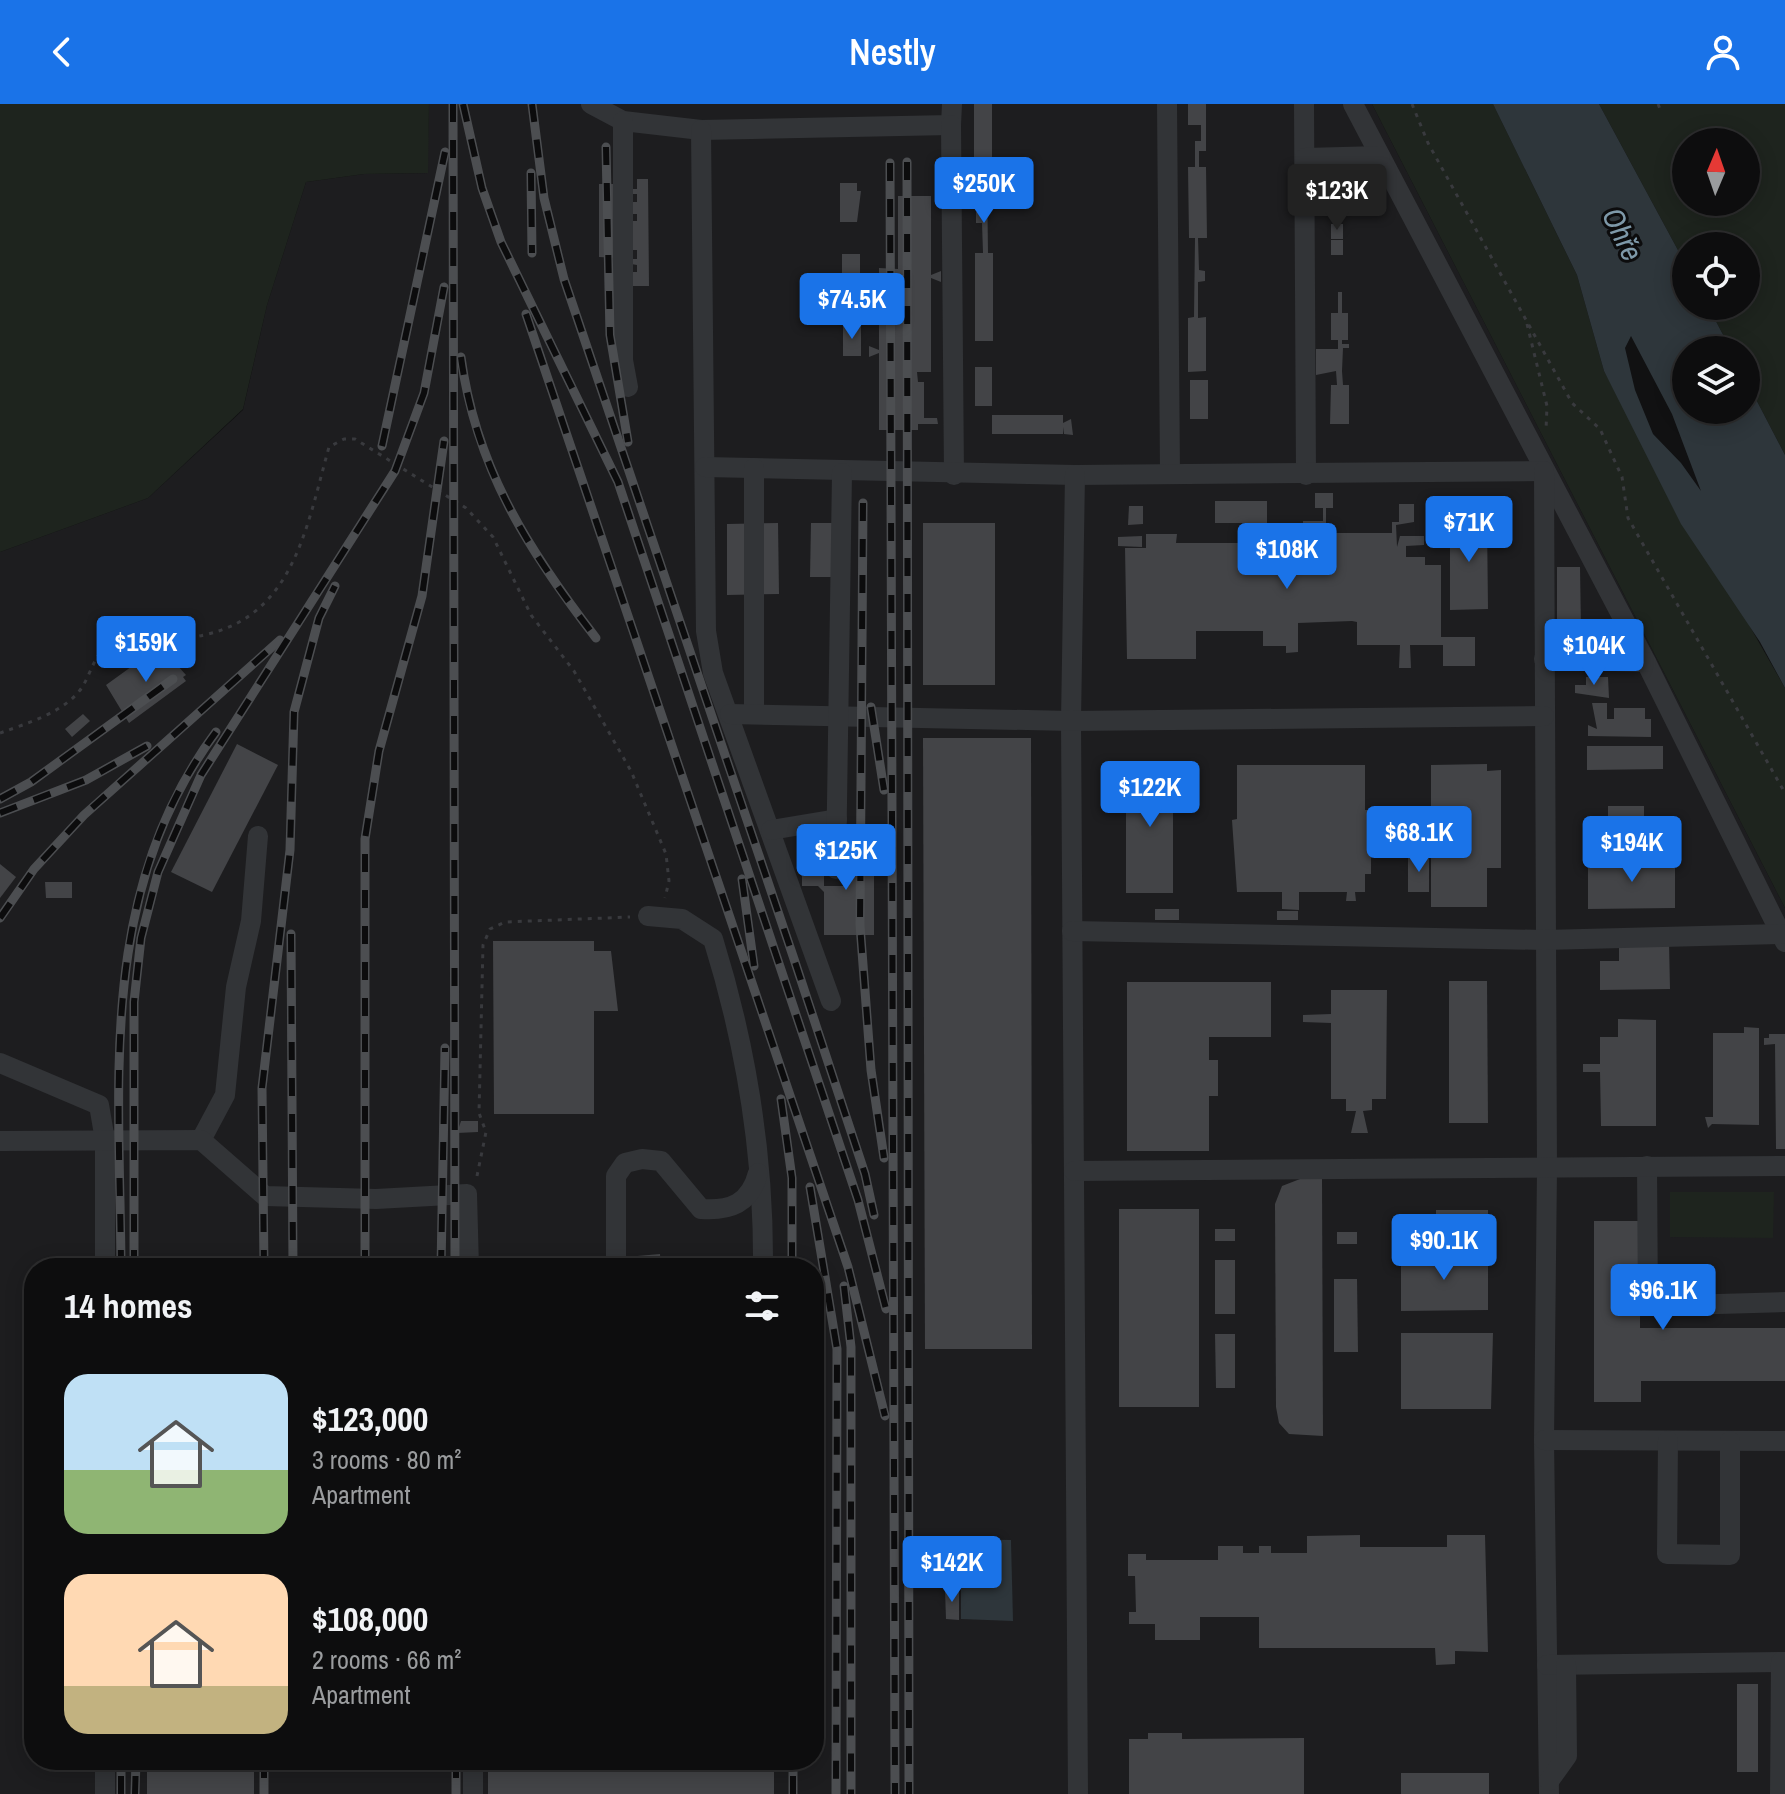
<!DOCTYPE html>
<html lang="en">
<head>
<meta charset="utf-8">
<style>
  :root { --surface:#0d0d0e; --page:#161617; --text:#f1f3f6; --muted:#9a9c9e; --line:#2d2d2e; --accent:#1a73e8 }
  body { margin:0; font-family:"Archivo Narrow",sans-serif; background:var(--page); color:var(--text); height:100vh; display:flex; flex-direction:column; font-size:30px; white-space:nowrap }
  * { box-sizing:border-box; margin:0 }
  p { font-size:26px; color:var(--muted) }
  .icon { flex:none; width:44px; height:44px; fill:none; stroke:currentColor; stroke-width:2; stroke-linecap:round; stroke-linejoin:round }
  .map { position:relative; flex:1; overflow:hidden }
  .panel { position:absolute; left:24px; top:1154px; width:800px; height:512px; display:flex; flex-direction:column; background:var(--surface); border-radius:32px; box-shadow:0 4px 20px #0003,0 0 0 2px var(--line) }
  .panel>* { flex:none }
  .needle { width:52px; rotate:2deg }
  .tools { position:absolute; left:1672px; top:24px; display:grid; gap:16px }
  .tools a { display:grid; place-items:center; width:88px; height:88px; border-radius:50%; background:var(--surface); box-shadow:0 4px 20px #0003,0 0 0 2px var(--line); font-size:40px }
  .price { position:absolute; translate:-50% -68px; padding:0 18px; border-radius:8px; background:var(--accent); color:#fff; font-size:26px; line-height:52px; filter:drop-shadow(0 2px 4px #0008) }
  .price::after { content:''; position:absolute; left:50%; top:48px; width:24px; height:18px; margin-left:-12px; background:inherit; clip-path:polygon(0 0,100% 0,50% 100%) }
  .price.on { background:#222; color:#fff }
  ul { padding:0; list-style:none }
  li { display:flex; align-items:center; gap:24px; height:200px; padding:0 40px }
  li span { display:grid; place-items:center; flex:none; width:224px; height:160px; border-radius:24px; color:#555 }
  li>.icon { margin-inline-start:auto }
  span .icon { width:96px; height:96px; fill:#fffc; stroke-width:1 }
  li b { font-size:34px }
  h2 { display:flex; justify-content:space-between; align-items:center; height:96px; padding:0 40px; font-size:34px }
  header { display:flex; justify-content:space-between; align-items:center; height:104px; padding:0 40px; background:var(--accent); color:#fff; font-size:36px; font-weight:600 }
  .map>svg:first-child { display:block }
  .built { fill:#1d1d1f; fill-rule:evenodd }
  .green { fill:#1e241e; fill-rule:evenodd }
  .water { fill:#2e363b; fill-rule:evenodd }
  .building { fill:#434447 }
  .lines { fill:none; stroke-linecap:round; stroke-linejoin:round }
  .path { stroke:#393a3e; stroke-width:3; stroke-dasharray:4 6; stroke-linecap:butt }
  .minor { stroke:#323437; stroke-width:20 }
  .rail-casing { stroke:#4c4e51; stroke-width:9 }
  .rail { stroke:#0c0c0d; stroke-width:6; stroke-dasharray:18; stroke-linecap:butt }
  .labels { text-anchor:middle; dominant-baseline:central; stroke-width:6; stroke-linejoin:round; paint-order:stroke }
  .water-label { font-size:30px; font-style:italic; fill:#7e99a9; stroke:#0c0c0d }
</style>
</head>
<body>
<header><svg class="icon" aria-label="back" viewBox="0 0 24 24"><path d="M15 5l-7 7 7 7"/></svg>Nestly<svg class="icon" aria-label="person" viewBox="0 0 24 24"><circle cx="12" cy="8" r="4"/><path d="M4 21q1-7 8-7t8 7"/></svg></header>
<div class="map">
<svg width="1785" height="1690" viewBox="0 0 1785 1690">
  <rect width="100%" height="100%" fill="#111112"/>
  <!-- built -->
  <path class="built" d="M429 0H1372L1785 804V1690H0V448L148 394 243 306 267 201 306 78 364 70 427 69ZM34 1164H814V1656H34Z"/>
  <!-- green -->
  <g class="green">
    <polygon points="0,0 429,0 428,69 364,70 306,78 267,201 243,305 148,394 0,448"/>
    <polygon points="1372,0 1493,0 1497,8 1577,171 1604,267 1785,584 1785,804"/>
    <path d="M1599 0H1785V351L1746 276V246H1731L1708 202H1746V142H1686V161ZM1686 38H1746V98H1686Z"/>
    <polygon points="1670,1088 1774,1088 1773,1134 1670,1133"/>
  </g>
  <!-- water -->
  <g class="water">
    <path d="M1493 0H1599L1686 161V202H1708L1731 246H1686V306H1746V276L1785 351V584L1760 538 1681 420 1604 267 1577 171ZM1631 232 1672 310 1701 387 1681 359 1653 330 1635 286 1625 244Z"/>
    <polygon points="961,1435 1011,1436 1013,1517 961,1515"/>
  </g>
  <!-- building -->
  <g class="building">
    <polygon points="974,0 992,0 992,70 987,70 988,149 993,149 993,237 975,237 975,149 983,149 982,119 976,119 976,108 982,107 981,70 974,70"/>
    <polygon points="1188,0 1206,0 1206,47 1199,47 1199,63 1206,63 1207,134 1198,134 1199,166 1205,167 1205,177 1198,178 1198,214 1206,213 1206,267 1188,268 1188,214 1194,213 1195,134 1189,134 1188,63 1195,63 1195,37 1201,37 1201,21 1188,21"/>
    <polygon points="637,75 648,75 649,182 632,182 631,168 637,168 637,161 631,160 631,155 637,155 637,146 628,146 628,117 637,117 637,110 631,110 631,98 637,98 637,90 631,90 631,85 637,85"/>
    <polygon points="840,79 857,79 857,87 861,87 857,118 840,118"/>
    <polygon points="599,80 618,80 618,154 599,153"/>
    <polygon points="898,92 931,92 931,171 941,167 941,178 931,174 931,268 917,268 918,278 924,278 924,314 937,314 938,320 918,320 918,326 879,326 879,249 869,253 869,242 879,246 879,164 898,165"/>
    <rect x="1331" y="120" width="12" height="15"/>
    <rect x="1331" y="136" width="12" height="15"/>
    <rect x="842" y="150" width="18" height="45"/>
    <polygon points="1338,188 1342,188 1342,209 1348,209 1348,236 1342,236 1342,240 1349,240 1349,244 1343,244 1342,267 1343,281 1349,281 1349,320 1330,320 1331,281 1337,281 1336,267 1316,271 1316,245 1338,245 1338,236 1331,236 1331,209 1338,209"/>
    <rect x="843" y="222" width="18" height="30"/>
    <rect x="975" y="263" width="17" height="39"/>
    <rect x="1190" y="276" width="18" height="39"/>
    <polygon points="992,311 1063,311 1063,319 1071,315 1073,331 1064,330 1064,323 1063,330 992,330"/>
    <polygon points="1315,389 1333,389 1333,404 1326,404 1326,429 1392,429 1392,418 1399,418 1399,400 1414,400 1414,418 1396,421 1397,443 1400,432 1424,432 1424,441 1406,442 1406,453 1425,453 1425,461 1441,461 1441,533 1475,533 1475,562 1443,562 1443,541 1410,541 1411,564 1399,564 1400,541 1357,541 1357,518 1352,517 1298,519 1298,548 1286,549 1286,542 1263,542 1263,527 1196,527 1196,555 1127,555 1125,444 1146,444 1146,430 1177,430 1176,439 1268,439 1268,430 1286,430 1286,426 1303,428 1303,417 1323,417 1323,404 1315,404"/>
    <rect x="1215" y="397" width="52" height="22"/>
    <polygon points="1129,402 1143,402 1143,420 1128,421"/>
    <polygon points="1450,410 1457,410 1457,416 1487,416 1488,505 1450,506"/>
    <polygon points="778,419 779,490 727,491 727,420"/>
    <polygon points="811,419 832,419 832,473 810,473"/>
    <rect x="923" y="419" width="72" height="162"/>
    <polygon points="1142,432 1142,443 1118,442 1118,433"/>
    <polygon points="1557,463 1580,463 1581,527 1557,527"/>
    <polygon points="160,542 186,571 183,573 186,577 129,619 106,581"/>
    <polygon points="1586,573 1608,573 1609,594 1575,589 1575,581 1586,581"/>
    <polygon points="1592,599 1607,599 1607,615 1614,615 1614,604 1645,604 1645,615 1651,615 1651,633 1588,632 1588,621 1597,625"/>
    <polygon points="83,610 90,617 72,633 65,625"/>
    <polygon points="923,634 1031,634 1032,1245 925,1245"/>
    <polygon points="237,640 278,661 212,788 171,768"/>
    <polygon points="1587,642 1663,642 1663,665 1587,666"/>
    <polygon points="1487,660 1487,667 1501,666 1501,764 1487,764 1487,803 1431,803 1431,661"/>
    <rect x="1126" y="661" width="47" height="128"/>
    <polygon points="1237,661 1365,661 1365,706 1371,706 1371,770 1365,770 1365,788 1355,788 1356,797 1346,797 1347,788 1299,788 1299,806 1282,805 1282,788 1237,788 1232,716 1237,715"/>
    <polygon points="1608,702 1644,702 1644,717 1666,716 1666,752 1589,752 1589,716 1608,716"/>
    <polygon points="849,738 874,738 874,831 824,831 824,788 818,782 802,782 802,749 824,749 824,782 849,782"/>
    <polygon points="1429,751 1429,788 1408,788 1408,752"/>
    <polygon points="1675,755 1675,804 1588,805 1588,756"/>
    <polygon points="0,760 16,773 0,794"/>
    <polygon points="45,778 72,778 72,794 46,794"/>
    <rect x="1155" y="805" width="24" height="11"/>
    <rect x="1277" y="807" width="21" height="9"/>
    <polygon points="493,837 594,837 594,847 611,847 618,907 594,907 594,1010 494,1010"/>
    <polygon points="1619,838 1669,838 1670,885 1600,886 1600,857 1619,857"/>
    <polygon points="1449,877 1487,877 1488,1019 1449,1019"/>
    <polygon points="1127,878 1271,878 1271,933 1209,933 1209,956 1218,956 1218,992 1209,992 1209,1047 1127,1047"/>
    <polygon points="1331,886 1387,886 1386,995 1372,995 1372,1006 1363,1007 1368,1029 1351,1029 1356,1007 1346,1007 1346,995 1331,995 1331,919 1303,918 1303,911 1331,910"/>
    <polygon points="1618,915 1656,916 1656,1022 1601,1022 1600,968 1583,968 1583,960 1600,960 1600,933 1618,933"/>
    <polygon points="1744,923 1759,924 1759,1021 1712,1020 1708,1024 1705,1013 1713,1013 1713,929 1744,929"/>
    <polygon points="1769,930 1785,930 1785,1045 1776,1045 1775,940 1764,941 1764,934 1769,934"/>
    <polygon points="461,1017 478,1017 478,1028 457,1029"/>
    <polygon points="1300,1075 1322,1075 1323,1332 1289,1330 1279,1319 1276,1303 1275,1100 1282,1082"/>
    <rect x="1119" y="1105" width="80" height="198"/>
    <polygon points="1436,1106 1488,1106 1488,1120 1436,1121"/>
    <polygon points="1594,1117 1640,1117 1640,1224 1785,1224 1785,1277 1641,1277 1641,1298 1594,1298"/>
    <rect x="1215" y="1125" width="20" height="12"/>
    <rect x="1337" y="1128" width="20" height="12"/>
    <polygon points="1488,1148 1488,1206 1401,1207 1401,1149"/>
    <polygon points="660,1150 661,1164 627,1164 626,1153"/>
    <rect x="1215" y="1156" width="20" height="54"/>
    <polygon points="1334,1175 1357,1175 1358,1248 1334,1248"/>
    <polygon points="1401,1229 1493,1229 1491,1305 1401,1305"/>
    <polygon points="1215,1230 1235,1230 1235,1284 1216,1284"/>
    <rect x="814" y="1261" width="9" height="33"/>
    <polygon points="1360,1431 1360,1443 1447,1443 1447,1431 1485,1431 1488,1548 1455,1547 1455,1560 1436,1561 1435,1544 1259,1544 1259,1513 1200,1513 1200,1536 1155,1536 1155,1520 1129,1520 1129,1508 1136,1508 1135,1472 1128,1472 1128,1450 1146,1450 1146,1456 1218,1456 1218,1442 1243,1442 1243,1449 1259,1449 1259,1442 1271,1442 1271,1449 1307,1449 1307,1432"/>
    <polygon points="959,1485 959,1516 946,1515 945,1486"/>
    <rect x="1737" y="1580" width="21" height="88"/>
    <polygon points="1148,1629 1182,1629 1182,1635 1304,1634 1304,1690 1129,1690 1129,1635 1148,1635"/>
    <rect x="147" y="1656" width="107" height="34"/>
    <rect x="488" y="1656" width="286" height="34"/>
    <rect x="1401" y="1669" width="88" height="21"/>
  </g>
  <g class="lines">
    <!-- path -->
    <g class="path">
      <polyline points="1412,0 1428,39 1572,299 1600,325 1622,373 1628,414 1785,689"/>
      <polyline points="1658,0 1660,5"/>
      <polyline points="1527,220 1547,302 1546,326"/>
      <path d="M0 629C28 619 66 608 83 582 92 566 96 547 112 537 135 523 160 536 184 534 292 524 305 429 329 343L344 335H355L466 404 493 433 531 511 574 567 631 667 666 750 669 777 665 794"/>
      <polyline points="477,1072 486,1028 479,1009 483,841 490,825 505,818 630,813"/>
    </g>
    <!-- minor -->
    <g class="minor">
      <polyline points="591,0 623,17 701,26 951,21 952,0"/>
      <polyline points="1167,0 1170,369"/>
      <polyline points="1304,0 1306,371"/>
      <polyline points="1353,0 1646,558 1785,838"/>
      <polyline points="623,17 623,256 628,283"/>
      <polyline points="951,21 954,371"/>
      <polyline points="701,26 706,527 713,569 831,897"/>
      <polyline points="1305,54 1380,52"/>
      <polyline points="705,363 1075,371 1544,367"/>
      <polyline points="1544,367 1547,1066 1544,1336 1549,1690"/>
      <polyline points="1075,371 1071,617 1078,1690"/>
      <polyline points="1544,555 1646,558"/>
      <polyline points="754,609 754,364"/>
      <polyline points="730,610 1071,617 1544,612"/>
      <polyline points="771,726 837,715"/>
      <polyline points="836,765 842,369"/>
      <path d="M648 812 682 815 713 835C746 941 764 1052 763 1164"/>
      <polyline points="1072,827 1544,836 1781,830"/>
      <polyline points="0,959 99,1001 105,1036 105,1164"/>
      <polyline points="201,1036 225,991 236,883 251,817 258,732"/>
      <polyline points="0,1037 201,1036 265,1092 376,1095 467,1090 469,1164"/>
      <polyline points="1647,1062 1648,1202 1785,1198"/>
      <polyline points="1074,1067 1785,1062"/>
      <path d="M616 1164V1072L625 1059 642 1055 661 1057 701 1105C730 1107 750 1100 758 1069"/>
      <polyline points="1544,1336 1785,1337"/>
      <polyline points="1668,1337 1667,1450 1730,1451 1730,1337"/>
      <polyline points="1547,1561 1785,1558"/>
      <polyline points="473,1656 473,1690"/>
      <polyline points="1549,1677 1567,1652 1566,1561"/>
      <polyline points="105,1690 105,1656"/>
      <polyline points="1780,1690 1781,1558"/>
    </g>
    <!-- rail casing -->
    <g class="rail-casing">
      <g id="rail">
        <polyline points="453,0 455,1164"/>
        <polyline points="463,0 482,84 501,138 618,378 858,1096 886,1205"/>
        <polyline points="532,0 544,94 564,175 794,855 865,1070 874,1111"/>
        <polyline points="606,43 610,231 628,338"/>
        <polyline points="907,58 909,1690"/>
        <polyline points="890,59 895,1690"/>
        <polyline points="531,69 532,149"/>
        <polyline points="526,210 848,1163 885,1312"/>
        <path d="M461 253C476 365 529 447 596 534"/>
        <polyline points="382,342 445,48"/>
        <polyline points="863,399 860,821 871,966 884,1054"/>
        <polyline points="871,603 884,686"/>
        <polyline points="0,695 31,678 173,575"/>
        <polyline points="0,709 86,676 147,642"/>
        <polyline points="742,775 754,862"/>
        <polyline points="0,814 34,765 84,711 280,536"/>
        <polyline points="291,830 293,1164"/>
        <polyline points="781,995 792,1074 792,1164"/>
        <polyline points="810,1083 837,1245 836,1690"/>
        <path d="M121 1164C120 977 97 788 216 628"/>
        <polyline points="134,1164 134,898 141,834 158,768 201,671 395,367 424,289 444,183"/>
        <polyline points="264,1164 262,984 290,746 294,608 319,514 335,482"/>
        <polyline points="365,1164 365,735 379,647 422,492 444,337"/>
        <polyline points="441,1164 445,944"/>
        <polyline points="844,1182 851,1243 851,1690"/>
        <polyline points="264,1656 264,1690"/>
        <polyline points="456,1656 456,1690"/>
        <polyline points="121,1690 121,1656"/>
        <polyline points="135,1690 136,1656"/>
        <polyline points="793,1690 793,1656"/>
      </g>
    </g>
    <!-- rail -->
    <use href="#rail" class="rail"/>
  </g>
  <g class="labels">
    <!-- water labels -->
    <g class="water-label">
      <text transform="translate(1623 130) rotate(64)">Ohře</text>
    </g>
  </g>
</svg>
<div class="tools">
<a><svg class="needle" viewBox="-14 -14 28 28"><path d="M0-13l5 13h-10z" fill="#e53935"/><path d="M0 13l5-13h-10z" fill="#9a9c9e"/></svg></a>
<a><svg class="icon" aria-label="locate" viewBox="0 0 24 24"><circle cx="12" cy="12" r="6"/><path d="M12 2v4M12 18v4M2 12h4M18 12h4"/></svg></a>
<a><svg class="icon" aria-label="layers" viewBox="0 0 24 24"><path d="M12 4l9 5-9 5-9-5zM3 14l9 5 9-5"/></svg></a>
</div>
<b class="price" style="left:984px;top:121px">$250K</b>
<b class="price on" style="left:1337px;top:128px">$123K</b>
<b class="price" style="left:852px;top:237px">$74.5K</b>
<b class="price" style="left:1469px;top:460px">$71K</b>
<b class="price" style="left:1287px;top:487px">$108K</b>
<b class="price" style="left:146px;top:580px">$159K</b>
<b class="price" style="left:1594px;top:583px">$104K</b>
<b class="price" style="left:1150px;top:725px">$122K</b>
<b class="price" style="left:1419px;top:770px">$68.1K</b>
<b class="price" style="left:1632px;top:780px">$194K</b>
<b class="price" style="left:846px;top:788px">$125K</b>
<b class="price" style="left:1444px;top:1178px">$90.1K</b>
<b class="price" style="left:1663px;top:1228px">$96.1K</b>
<b class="price" style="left:952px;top:1500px">$142K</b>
<section class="panel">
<h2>14 homes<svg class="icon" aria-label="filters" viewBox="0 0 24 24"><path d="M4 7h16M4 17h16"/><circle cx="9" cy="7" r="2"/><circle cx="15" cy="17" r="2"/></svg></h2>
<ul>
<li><span style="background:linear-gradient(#bfe0f5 60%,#8fb573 0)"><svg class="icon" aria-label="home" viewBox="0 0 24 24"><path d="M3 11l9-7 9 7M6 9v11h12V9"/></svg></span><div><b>$123,000</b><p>3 rooms · 80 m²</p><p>Apartment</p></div></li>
<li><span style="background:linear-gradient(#ffd9b3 70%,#c2b280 0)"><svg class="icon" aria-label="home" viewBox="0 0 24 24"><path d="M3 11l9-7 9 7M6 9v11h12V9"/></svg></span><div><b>$108,000</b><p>2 rooms · 66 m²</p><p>Apartment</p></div></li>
</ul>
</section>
</div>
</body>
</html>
